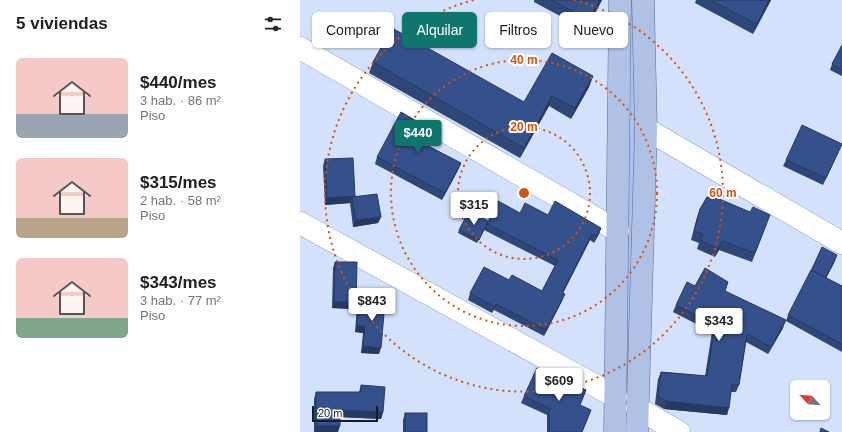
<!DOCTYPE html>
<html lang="es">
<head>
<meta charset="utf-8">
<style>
  :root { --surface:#fff; --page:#f6f6f6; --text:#202124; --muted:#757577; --accent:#0f766e }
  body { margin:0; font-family:Arial,sans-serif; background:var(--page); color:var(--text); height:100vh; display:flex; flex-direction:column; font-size:15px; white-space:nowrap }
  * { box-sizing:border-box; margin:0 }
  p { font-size:13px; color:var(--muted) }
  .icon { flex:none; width:22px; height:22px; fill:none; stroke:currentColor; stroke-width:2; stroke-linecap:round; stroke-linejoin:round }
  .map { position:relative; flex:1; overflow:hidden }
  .details { display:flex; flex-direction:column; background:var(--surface); width:300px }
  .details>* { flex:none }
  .guide { position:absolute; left:12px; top:12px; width:380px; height:36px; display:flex; gap:8px }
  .needle { width:26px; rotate:296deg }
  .controls { position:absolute; left:490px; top:380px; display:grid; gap:8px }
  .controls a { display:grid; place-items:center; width:40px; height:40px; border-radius:6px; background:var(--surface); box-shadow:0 1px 3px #0004; font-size:20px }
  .scale { position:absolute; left:12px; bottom:10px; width:66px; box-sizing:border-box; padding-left:4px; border:2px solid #181c26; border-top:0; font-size:11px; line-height:14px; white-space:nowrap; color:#181c26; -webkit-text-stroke:3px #fff; paint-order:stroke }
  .price { position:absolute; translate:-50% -34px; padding:0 9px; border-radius:4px; background:#fff; color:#222; font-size:13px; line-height:26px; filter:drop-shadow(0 1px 2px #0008) }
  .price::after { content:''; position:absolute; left:50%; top:24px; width:12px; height:9px; margin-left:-6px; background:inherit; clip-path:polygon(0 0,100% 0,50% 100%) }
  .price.selected { background:var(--accent); color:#fff }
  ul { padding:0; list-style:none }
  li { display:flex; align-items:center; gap:12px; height:100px; padding:0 16px }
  li span { display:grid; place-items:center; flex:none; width:112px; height:80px; border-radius:6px; color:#555 }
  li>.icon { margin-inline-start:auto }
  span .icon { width:48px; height:48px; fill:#fffc; stroke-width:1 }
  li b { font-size:17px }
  h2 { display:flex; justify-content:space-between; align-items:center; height:48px; padding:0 16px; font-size:17px }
  .tag { padding:0 14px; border-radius:6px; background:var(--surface); box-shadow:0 1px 3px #0004; font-size:14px; line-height:36px }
  .tag.selected { background:var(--accent); color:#fff }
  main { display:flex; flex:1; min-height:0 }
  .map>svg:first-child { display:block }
  .green { fill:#abc1ed }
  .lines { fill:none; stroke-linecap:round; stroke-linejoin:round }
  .minor-casing { stroke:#96a3bb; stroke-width:23 }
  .major-casing { stroke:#586c96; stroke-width:23 }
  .minor { stroke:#fff; stroke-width:22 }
  .major { stroke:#afc1e5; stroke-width:22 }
  .wall { fill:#2e4678 }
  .shaded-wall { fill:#253961 }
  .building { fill:#35518b; stroke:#253961 }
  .ring { fill:none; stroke:#d3530f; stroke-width:2; stroke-dasharray:2 4 }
  .centre { fill:#d3530f; stroke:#fff; stroke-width:2 }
  .ring-label { font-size:12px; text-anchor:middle; font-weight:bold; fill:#d3530f; stroke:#fff; stroke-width:4; stroke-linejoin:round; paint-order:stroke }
</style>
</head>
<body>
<main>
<section class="details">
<h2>5 viviendas<svg class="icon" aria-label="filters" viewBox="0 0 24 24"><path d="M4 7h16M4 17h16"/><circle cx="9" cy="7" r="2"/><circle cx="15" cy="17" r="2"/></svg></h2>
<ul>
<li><span style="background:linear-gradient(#f6c9c9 70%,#9aa5b1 0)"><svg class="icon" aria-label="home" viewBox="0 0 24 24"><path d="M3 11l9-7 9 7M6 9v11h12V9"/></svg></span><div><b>$440/mes</b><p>3 hab. · 86 m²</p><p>Piso</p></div></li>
<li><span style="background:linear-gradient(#f6c9c9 75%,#b9a48a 0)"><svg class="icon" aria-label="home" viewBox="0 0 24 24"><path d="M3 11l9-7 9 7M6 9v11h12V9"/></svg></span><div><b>$315/mes</b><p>2 hab. · 58 m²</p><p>Piso</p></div></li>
<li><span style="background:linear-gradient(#f6c9c9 75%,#7fa58c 0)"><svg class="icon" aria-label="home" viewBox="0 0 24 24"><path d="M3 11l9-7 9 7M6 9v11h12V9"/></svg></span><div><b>$343/mes</b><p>3 hab. · 77 m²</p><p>Piso</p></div></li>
</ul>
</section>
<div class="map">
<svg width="542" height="432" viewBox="0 0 542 432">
  <rect width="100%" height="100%" fill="#d4e1fb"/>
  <!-- green -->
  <polygon class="green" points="331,0 338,0 337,141 328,432 322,432 330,140"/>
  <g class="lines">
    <!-- minor casing -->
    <g class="minor-casing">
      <g id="minor">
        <polyline points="0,48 318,231"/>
        <polyline points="346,129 542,243"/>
        <polyline points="0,223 316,397"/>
        <polyline points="337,408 379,432"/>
      </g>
    </g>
    <!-- major casing -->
    <g class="major-casing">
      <g id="major">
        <polyline points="315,432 320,0"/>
        <polyline points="337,432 346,129 343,0"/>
      </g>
    </g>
    <!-- minor -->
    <use href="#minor" class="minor"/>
    <!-- major -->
    <use href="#major" class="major"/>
  </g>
  <!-- wall -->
  <g class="wall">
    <polygon points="234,0 302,0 286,30 234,2"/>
    <polygon points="396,0 471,0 453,34 395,3"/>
    <polygon points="542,45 542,76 530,70 532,64"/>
    <polygon points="73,62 224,102 293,76 289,87 271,119 249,106 220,158 69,73"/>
    <polygon points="130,129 127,136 123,143 161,163 158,170 142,200 75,164 77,157"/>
    <polygon points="539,151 523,185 483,166 486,160"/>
    <polygon points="25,159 55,196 55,197 81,217 78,223 53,227 50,203 25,205 23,166"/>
    <polygon points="400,209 467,223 452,262 419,250 415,257 397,249 399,243 391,240 397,217"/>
    <polygon points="220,213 248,215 301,228 299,234 294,243 290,240 263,293 262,301 244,336 194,310 192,313 168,300 170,293 209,280 242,291 255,266 184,230 186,227 177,243 158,233 159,230"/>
    <polygon points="535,261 526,278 542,286 542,352 486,321 488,315"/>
    <polygon points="35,262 56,302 53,309 32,308 33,268"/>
    <polygon points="395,286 425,291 483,328 468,354 446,342 439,385 436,392 431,392 427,415 364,409 355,404 358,379 361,372 405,376 412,332 373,312 376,305"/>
    <polygon points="59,300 79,354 61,353 63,333 55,332 57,306"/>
    <polygon points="61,385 83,412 81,419 40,417 38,432 14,432 14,399 16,392 59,392"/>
    <polygon points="286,390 280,405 291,410 282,432 247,432 247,415 221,403 224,396"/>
    <polygon points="105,413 127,432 103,432 103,420"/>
  </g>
  <!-- shaded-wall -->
  <g class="shaded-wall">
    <polygon points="300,0 302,0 286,30 289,20"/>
    <polygon points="469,0 471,0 453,34 457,24"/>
    <polygon points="293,76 289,87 271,119 275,108"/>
    <polygon points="252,96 249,106 220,158 224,148"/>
    <polygon points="130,129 127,136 120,149 122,143"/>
    <polygon points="542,144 539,151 523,185 526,178"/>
    <polygon points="161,163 158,170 142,200 145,193"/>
    <polygon points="55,196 53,202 52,197 50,203 25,205 27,198"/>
    <polygon points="81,217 78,223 53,227 56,220"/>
    <polygon points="301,228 299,234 294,243 297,236"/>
    <polygon points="292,234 290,240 260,299 262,293"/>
    <polygon points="422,241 419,250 415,257 418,249"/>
    <polygon points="537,255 535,261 523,284 525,278"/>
    <polygon points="265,294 262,301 244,336 246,330"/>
    <polygon points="34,302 56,302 53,309 32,308"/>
    <polygon points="486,320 483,328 468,354 471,347"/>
    <polygon points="57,326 65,326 63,333 55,332"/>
    <polygon points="63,346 81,348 79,354 61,353"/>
    <polygon points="366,401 429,408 427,415 364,409"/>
    <polygon points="40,410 83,412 81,419 38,417"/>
    <polygon points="16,426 40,426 38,432 14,432"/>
  </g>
  <!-- building -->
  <g class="building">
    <polygon points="251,0 300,0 289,20"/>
    <polygon points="410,0 469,0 457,24"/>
    <polygon points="92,28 224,102 252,53 293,76 275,108 252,96 224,148 73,62"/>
    <polygon points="542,45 542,70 532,64"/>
    <polygon points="101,112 130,129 122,143 161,163 145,193 77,157"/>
    <polygon points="502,125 542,144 526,178 486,160"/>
    <polygon points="53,158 55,196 27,198 25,159"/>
    <polygon points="77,194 81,217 56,220 52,197"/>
    <polygon points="407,197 417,198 450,212 453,207 470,215 455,253 422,241 418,249 400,240 403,234 394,231 400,209"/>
    <polygon points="198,201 220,213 225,203 248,215 255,201 301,228 297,236 292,234 262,293 265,294 246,330 196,304 195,307 170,293 184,267 209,280 212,275 242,291 258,260 187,224"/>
    <polygon points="169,211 188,221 179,240 159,230"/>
    <polygon points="522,247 537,255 526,277 511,270 511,271"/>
    <polygon points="35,262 57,262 56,302 34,302"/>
    <polygon points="405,268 428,282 425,291 486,320 471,347 447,334 439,385 432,384 429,408 366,401 358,397 361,372 407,376 415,325 376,305 387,282 395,286"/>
    <polygon points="511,270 542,286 542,344 488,315"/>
    <polygon points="59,300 85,302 81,348 63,346 65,326 57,326"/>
    <polygon points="237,368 286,390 280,405 291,410 282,432 249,432 249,408 224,396"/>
    <polygon points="61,385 85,387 83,412 40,410 40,426 16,426 16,392 61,392"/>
    <rect x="105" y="413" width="22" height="19"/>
    <polygon points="521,428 529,432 520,432"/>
  </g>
  <!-- distance rings -->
  <g class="ring">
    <circle cx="224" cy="193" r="66"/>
    <circle cx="224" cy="193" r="133"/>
    <path d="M274 0A199 199 0 1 1 174 0"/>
  </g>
  <circle cx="224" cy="193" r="6" class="centre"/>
  <g class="ring-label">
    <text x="224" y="64">40 m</text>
    <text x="224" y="131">20 m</text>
    <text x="423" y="197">60 m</text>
  </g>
</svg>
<div class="controls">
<a><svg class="needle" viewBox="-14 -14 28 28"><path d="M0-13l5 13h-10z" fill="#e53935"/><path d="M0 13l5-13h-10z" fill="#757577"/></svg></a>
</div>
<div class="scale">20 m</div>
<b class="price selected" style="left:118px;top:154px">$440</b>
<b class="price" style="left:174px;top:226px">$315</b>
<b class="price" style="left:72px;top:322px">$843</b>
<b class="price" style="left:419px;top:342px">$343</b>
<b class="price" style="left:259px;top:402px">$609</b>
<div class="guide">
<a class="tag">Comprar</a>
<a class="tag selected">Alquilar</a>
<a class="tag">Filtros</a>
<a class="tag">Nuevo</a>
</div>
</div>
</main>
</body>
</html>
